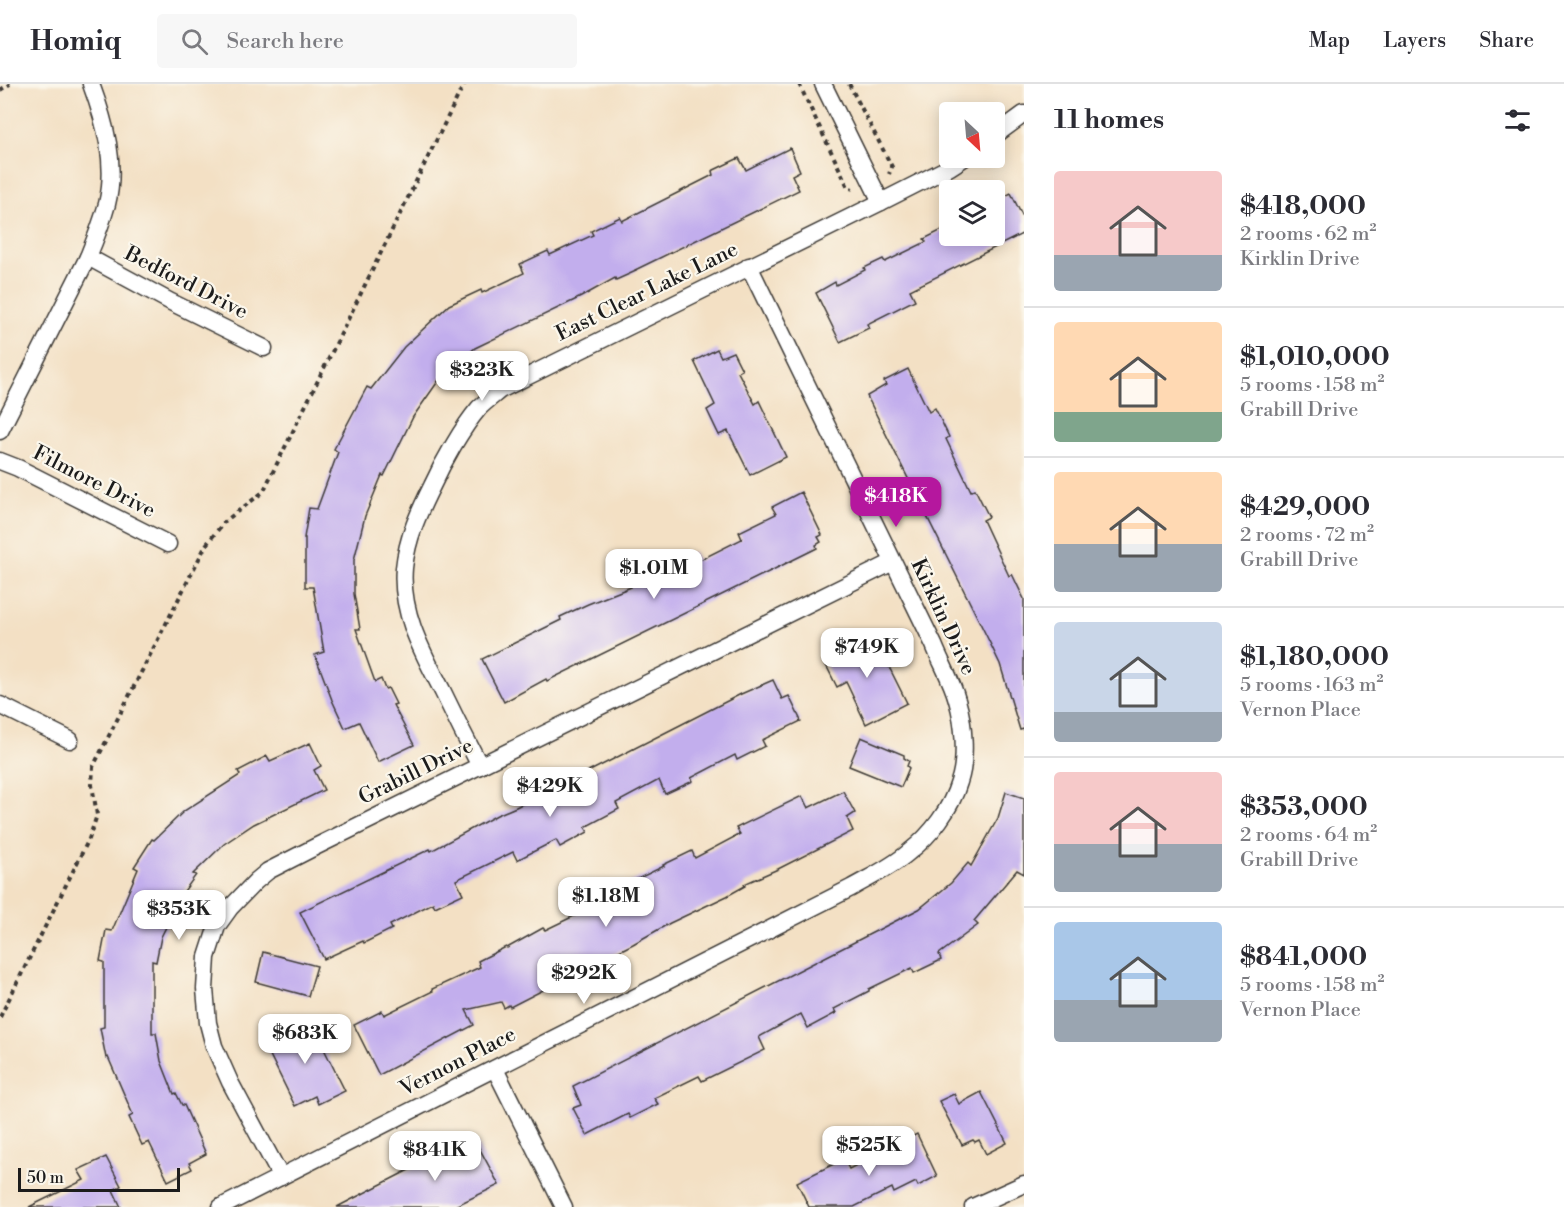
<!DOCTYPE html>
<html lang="en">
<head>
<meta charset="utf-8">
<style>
  :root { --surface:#fff; --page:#f7f7f7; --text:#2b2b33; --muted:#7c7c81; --line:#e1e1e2; --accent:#b5179e }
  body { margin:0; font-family:"Libre Bodoni",serif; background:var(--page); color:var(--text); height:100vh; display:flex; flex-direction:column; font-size:22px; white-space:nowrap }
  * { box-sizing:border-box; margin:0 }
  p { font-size:20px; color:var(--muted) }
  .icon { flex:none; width:33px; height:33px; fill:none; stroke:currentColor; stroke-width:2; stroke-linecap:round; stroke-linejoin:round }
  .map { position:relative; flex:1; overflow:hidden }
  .sheet { display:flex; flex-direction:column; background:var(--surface); width:540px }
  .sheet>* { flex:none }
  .needle { width:39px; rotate:154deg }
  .buttons { position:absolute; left:939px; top:18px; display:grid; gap:12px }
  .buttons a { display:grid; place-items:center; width:66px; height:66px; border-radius:6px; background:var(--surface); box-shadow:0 3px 15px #0003; font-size:30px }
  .scale { position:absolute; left:18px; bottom:15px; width:162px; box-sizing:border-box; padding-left:6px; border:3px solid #1c1c1c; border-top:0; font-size:16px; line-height:21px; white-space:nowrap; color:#1c1c1c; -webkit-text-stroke:4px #fbf7ec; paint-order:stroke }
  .price { position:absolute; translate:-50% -51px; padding:0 14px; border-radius:12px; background:#fff; color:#222; font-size:20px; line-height:39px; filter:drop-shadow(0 2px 3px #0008) }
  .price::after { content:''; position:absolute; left:50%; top:36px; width:18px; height:14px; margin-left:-9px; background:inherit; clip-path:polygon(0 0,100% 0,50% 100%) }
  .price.active { background:var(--accent); color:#fff }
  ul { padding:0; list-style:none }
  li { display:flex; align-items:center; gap:18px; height:150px; padding:0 30px }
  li+li { border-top:2px solid var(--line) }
  li span { display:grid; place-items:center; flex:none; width:168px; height:120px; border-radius:6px; color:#555 }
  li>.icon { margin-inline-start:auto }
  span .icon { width:72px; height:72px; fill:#fffc; stroke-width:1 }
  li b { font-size:26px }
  h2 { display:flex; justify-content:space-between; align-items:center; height:72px; padding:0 30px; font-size:26px }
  header { display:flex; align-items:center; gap:36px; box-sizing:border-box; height:84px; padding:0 30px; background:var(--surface); border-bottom:2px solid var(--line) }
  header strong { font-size:28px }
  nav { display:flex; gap:33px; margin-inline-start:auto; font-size:21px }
  .search { width:420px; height:54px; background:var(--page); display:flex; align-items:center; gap:15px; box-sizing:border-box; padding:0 21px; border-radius:6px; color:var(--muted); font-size:22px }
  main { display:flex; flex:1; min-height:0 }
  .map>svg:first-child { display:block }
  .building { fill:#c2aeed }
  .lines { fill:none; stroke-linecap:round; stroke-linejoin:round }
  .minor-casing { stroke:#3c3935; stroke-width:19 }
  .path { stroke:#3c3935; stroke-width:4; stroke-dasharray:4.5 4.5; stroke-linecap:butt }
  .minor { stroke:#fff; stroke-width:16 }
  .labels { text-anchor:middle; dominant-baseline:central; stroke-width:4.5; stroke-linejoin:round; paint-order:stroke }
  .street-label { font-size:21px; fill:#1c1c1c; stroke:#fbf7ec }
</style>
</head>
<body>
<header>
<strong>Homiq</strong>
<div class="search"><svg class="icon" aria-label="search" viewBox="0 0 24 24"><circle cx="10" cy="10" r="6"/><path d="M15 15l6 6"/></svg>Search here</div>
<nav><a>Map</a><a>Layers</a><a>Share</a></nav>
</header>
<main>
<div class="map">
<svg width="1024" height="1123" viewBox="0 0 1024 1123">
  <rect width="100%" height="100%" fill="#fbf7ec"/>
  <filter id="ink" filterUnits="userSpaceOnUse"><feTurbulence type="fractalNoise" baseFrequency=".0167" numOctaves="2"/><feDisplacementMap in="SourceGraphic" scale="12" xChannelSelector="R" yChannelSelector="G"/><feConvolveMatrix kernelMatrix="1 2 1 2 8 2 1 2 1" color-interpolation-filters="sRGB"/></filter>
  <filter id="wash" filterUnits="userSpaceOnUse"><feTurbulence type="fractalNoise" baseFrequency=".008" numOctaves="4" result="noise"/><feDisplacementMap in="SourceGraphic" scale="24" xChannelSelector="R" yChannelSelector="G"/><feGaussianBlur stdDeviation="1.35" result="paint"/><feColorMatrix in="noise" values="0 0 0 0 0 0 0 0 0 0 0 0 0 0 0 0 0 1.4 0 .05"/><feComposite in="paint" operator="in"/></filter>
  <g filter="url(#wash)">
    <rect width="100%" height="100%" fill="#f3e0c4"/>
    <g id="blocks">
      <!-- building -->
      <g class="building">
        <polygon points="790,64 800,87 792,91 799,106 635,186 636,187 616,196 615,194 581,213 475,264 439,296 413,333 384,392 382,391 365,432 354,476 354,510 360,545 356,545 375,598 381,595 385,605 388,604 396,620 393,621 414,661 378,678 359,638 345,644 332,616 315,571 324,568 313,503 305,503 305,454 304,454 309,424 317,425 338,368 334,365 367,303 371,305 404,263 449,221 481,206 482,209 524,189 520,180 548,167 550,171 593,151 591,147 620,133 622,137 713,91 712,87 739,74 746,86"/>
        <polygon points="1011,109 1024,136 1024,149 910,206 915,216 867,240 869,244 840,258 816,209 835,198 836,201 865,186 864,184 883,175 885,178 926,158 924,155 950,142 950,152 994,152 994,118"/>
        <polygon points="717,265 721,273 733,268 742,286 738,288 755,320 759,317 786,373 750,391 728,347 719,351 707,326 715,321 694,277"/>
        <polygon points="908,285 929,328 935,324 949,353 946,355 971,407 975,405 989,433 983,436 1009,492 1012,490 1024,515 1024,645 1020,646 1000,580 989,557 867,312 886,301 884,297"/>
        <polygon points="801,408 822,451 818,453 821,458 816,461 817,464 547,597 546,595 504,618 482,575 561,536 560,533 588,520 631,503 627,496 656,482 658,485 693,468 698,477 742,455 739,448 776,430 772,423"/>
        <polygon points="865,554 866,557 873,554 877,563 879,563 907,619 866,640 846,598 837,603 823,575"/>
        <polygon points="773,596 782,615 789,612 801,637 762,656 765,662 737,676 735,671 691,694 693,697 665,710 659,696 616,719 619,725 585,743 588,748 560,763 556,756 517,776 513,768 456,796 463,810 435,823 433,819 390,841 392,845 364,859 363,857 324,875 300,828 430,765 431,767 497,731 516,723 592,685 592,686 741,610"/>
        <polygon points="861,653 904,671 904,674 909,677 907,682 909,684 901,703 849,682"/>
        <polygon points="310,659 321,682 314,686 324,706 254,740 224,760 193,790 196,791 168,829 172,831 161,853 156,878 152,877 152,949 156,949 161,977 174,1010 176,1009 182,1021 184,1021 206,1070 189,1079 192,1085 168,1097 149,1058 142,1061 129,1033 133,1031 108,973 106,974 100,944 104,943 104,878 100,877 106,846 112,847 138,785 134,783 152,755 154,756 184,727 240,691 238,687 267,672 270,677"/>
        <polygon points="843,707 855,729 847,734 853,747 778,785 744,800 745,802 727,812 670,839 633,860 510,923 509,921 504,924 501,918 466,926 474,941 379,991 354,941 382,927 384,931 433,907 432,905 480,883 478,877 506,863 507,864 543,844 545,846 628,806 625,801 664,782 663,781 692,767 695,774 740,750 736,744 802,712 808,724"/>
        <polygon points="1006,708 1024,714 1024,790 1017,786 974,837 978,841 939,870 941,876 914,889 912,884 869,905 869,907 834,925 836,929 808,944 801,930 759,953 765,966 702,997 699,992 654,1014 658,1020 630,1034 628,1030 587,1051 573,1024 581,1021 573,1002 919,825 951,799 968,779 971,782 998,734"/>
        <polygon points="263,868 317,882 308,912 256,898"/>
        <polygon points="308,933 345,1007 318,1020 315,1012 295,1022 267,965 285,956 281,947"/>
        <polygon points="981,1008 1007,1059 986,1070 979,1056 975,1058 973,1056 962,1061 939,1017 954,1010 959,1020"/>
        <polygon points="917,1050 937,1092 918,1102 916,1098 894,1109 892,1104 854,1123 809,1123 797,1098 844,1075 849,1085"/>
        <polygon points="472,1056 474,1061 477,1060 499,1101 453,1123 337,1123 438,1071 466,1057 467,1059"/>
        <polygon points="106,1073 121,1102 113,1106 121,1123 29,1123 84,1096 78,1086"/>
      </g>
    </g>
  </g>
  <g filter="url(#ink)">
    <use href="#blocks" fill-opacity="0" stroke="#3c3935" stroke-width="1.5"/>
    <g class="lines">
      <!-- minor casing -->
      <g class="minor-casing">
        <g id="minor">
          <polyline points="823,0 881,118"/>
          <polyline points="994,52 1024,30"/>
          <polyline points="88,173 171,218 264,264"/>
          <path d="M0 347 88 173C95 156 102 138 107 120 117 80 105 38 91 0"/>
          <polyline points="0,377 18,384 168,460"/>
          <polyline points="0,621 70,656"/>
          <path d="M480 682C467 657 455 633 443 608 423 569 400 529 404 484 407 454 419 428 432 402 443 378 462 344 479 324 485 318 493 312 500 306L881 118 950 83 964 74"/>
          <polyline points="495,985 564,1123"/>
          <polyline points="281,1093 230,998 214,962 208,939 205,905 207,873 217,842 230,824 256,797 268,787 315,763 893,478"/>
          <path d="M221 1123 851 804C870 793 892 783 909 768 931 751 951 725 959 698 967 675 964 639 957 616 952 597 941 579 934 561L749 182"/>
          <polyline points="973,1123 1024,1100"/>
        </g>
      </g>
      <!-- path -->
      <g class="path">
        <polyline points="799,0 848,103 853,105"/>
        <polyline points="849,0 892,83 889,90"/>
        <polyline points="0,6 10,0"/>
        <polyline points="0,933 89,755 97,731 92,701 93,683 206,461 224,438 263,408 464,0"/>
      </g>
      <!-- minor -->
      <use href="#minor" class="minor"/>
    </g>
  </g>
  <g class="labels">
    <!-- street labels -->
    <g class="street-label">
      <text transform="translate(186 199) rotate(27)">Bedford Drive</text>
      <text transform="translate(647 208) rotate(-26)">East Clear Lake Lane</text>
      <text transform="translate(94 398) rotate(27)">Filmore Drive</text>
      <text transform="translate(943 533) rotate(65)">Kirklin Drive</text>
      <text transform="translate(416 688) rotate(-26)">Grabill Drive</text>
      <text transform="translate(458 978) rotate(-27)">Vernon Place</text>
    </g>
  </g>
</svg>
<div class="buttons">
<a><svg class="needle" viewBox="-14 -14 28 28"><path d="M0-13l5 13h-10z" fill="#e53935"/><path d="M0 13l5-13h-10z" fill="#7c7c81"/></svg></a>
<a><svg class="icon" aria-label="layers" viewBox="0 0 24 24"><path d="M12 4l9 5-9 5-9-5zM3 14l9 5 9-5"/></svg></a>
</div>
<div class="scale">50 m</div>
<b class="price" style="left:482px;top:318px">$323K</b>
<b class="price active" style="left:896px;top:444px">$418K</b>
<b class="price" style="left:654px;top:516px">$1.01M</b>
<b class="price" style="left:867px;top:595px">$749K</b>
<b class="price" style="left:550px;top:734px">$429K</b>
<b class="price" style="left:606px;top:844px">$1.18M</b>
<b class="price" style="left:179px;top:857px">$353K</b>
<b class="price" style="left:584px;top:921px">$292K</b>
<b class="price" style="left:305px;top:981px">$683K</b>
<b class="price" style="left:869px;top:1093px">$525K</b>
<b class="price" style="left:435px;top:1098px">$841K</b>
</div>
<section class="sheet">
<h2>11 homes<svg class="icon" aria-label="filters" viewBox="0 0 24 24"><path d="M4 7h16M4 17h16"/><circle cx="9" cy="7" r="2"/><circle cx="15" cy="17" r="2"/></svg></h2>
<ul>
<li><span style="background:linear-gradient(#f6c9c9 70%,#9aa5b1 0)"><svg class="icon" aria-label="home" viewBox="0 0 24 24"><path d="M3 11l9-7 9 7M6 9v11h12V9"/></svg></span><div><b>$418,000</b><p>2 rooms · 62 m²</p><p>Kirklin Drive</p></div></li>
<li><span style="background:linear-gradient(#ffd9b3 75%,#7fa58c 0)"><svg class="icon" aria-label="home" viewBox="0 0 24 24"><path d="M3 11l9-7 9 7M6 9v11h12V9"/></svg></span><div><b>$1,010,000</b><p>5 rooms · 158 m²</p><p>Grabill Drive</p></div></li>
<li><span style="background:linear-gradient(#ffd9b3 60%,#9aa5b1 0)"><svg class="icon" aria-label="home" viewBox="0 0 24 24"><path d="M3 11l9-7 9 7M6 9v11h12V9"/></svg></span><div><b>$429,000</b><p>2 rooms · 72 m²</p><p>Grabill Drive</p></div></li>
<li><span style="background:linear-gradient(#c9d6e8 75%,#9aa5b1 0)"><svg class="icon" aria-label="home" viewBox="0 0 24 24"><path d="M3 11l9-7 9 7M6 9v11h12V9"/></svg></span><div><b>$1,180,000</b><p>5 rooms · 163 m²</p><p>Vernon Place</p></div></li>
<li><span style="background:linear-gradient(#f6c9c9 60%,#9aa5b1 0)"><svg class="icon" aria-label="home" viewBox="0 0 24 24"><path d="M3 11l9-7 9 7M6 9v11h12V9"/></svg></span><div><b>$353,000</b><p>2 rooms · 64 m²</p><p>Grabill Drive</p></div></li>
<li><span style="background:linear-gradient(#a9c7e8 65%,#9aa5b1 0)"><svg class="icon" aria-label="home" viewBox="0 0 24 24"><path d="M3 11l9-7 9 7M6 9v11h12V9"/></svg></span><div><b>$841,000</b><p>5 rooms · 158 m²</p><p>Vernon Place</p></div></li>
</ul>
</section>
</main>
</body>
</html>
